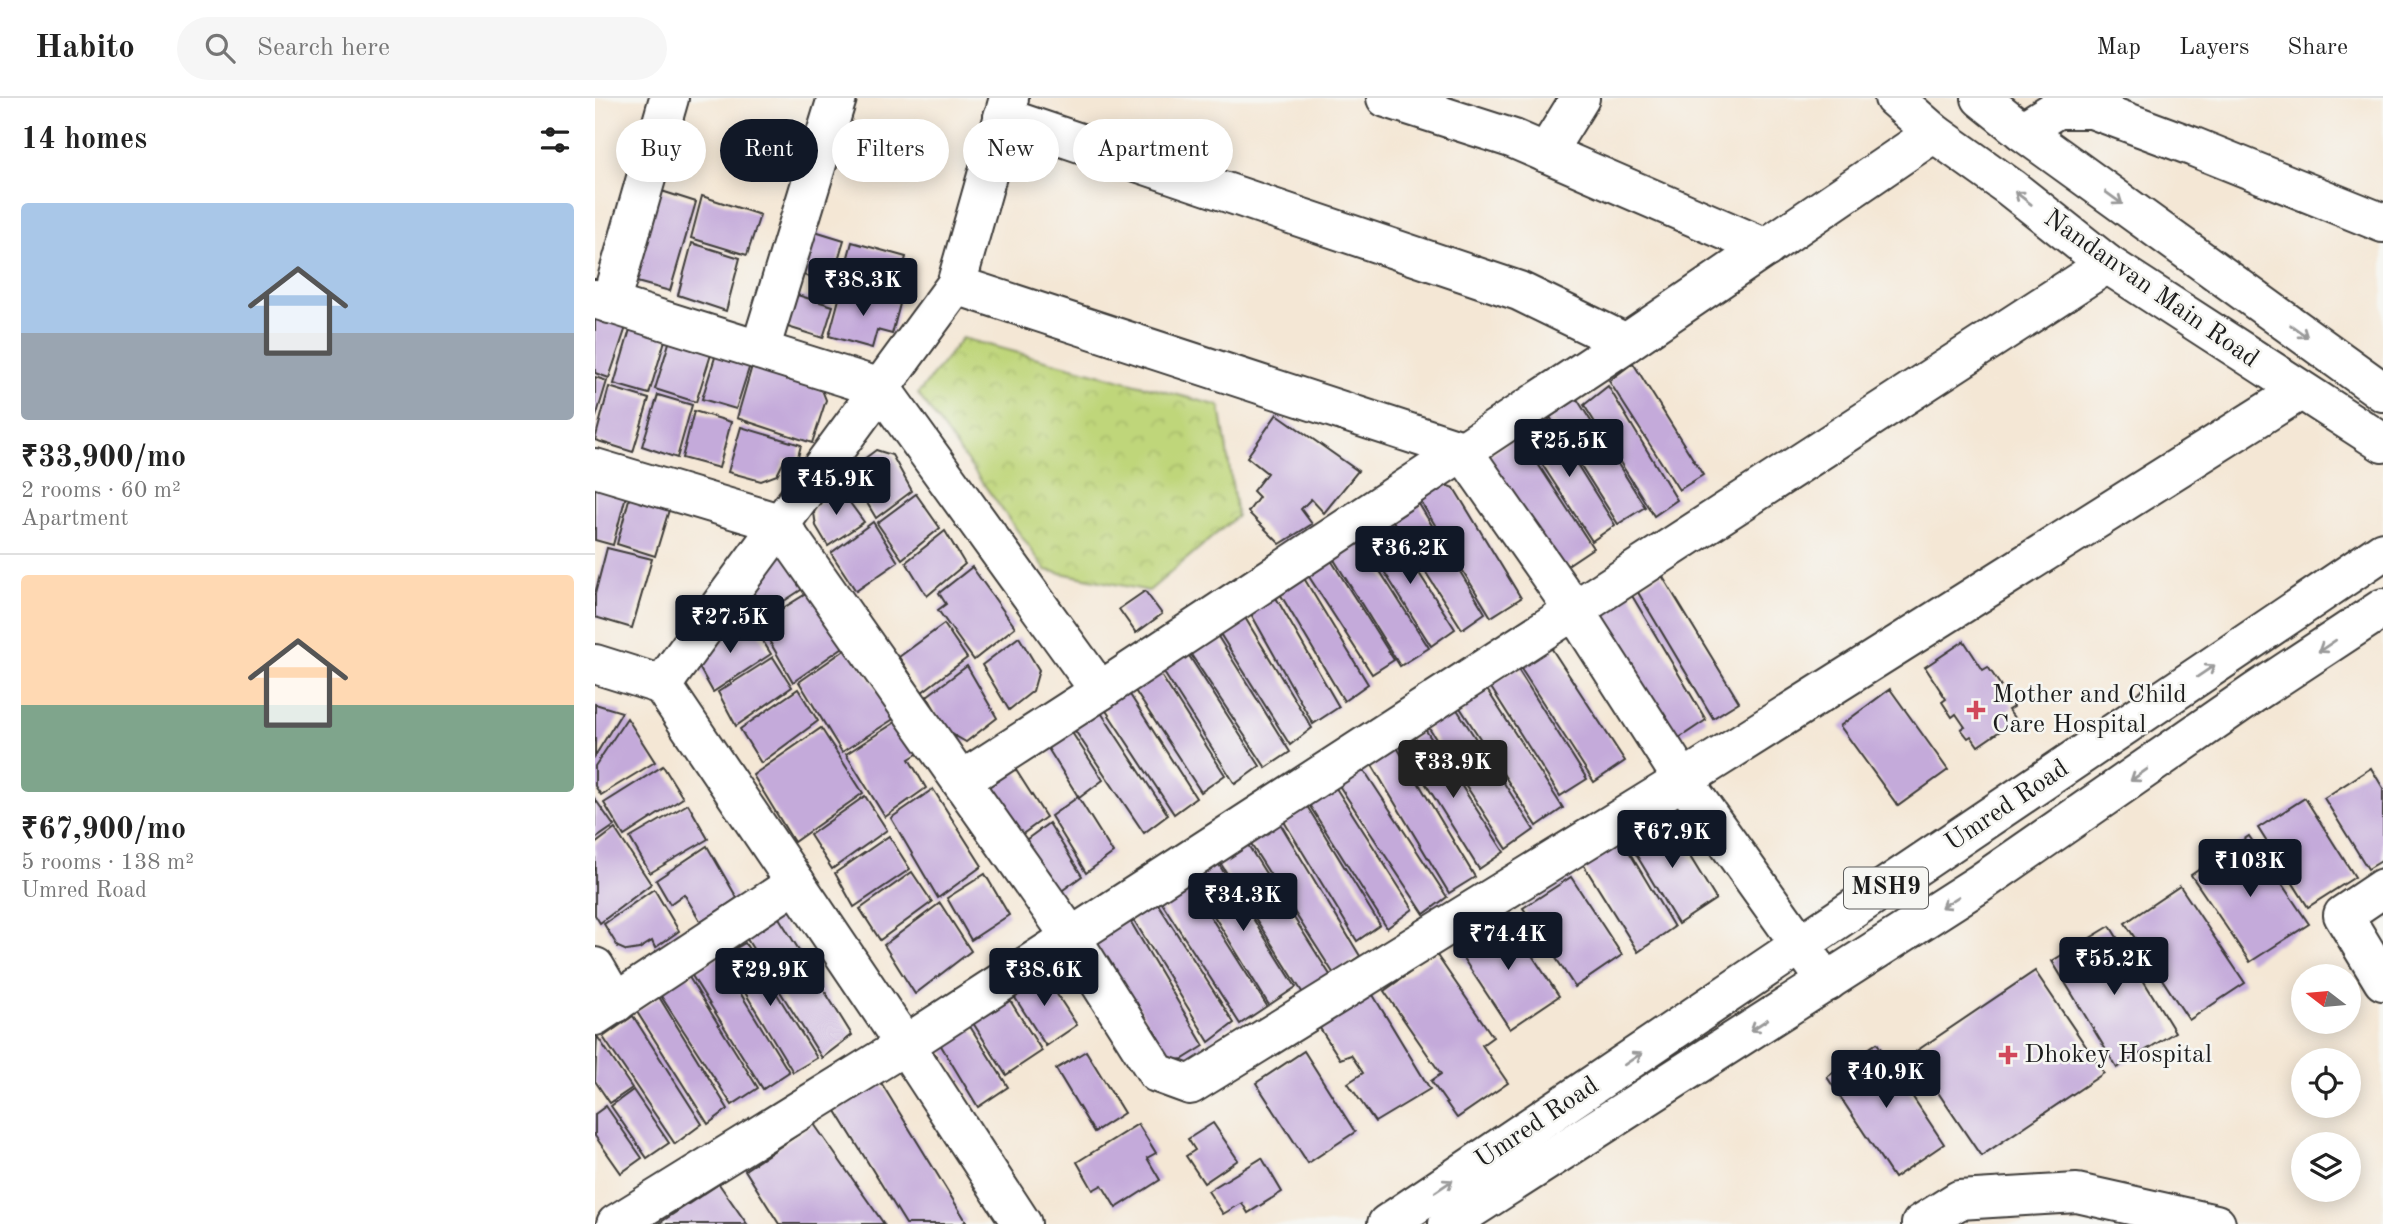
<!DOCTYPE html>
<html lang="en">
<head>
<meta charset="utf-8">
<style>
  :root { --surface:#fff; --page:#f6f6f6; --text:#222; --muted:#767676; --line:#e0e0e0; --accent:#111827 }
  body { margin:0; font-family:"Old Standard TT",serif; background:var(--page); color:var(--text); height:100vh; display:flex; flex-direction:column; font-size:26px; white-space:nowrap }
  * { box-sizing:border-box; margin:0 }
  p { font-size:23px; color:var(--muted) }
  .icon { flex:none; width:38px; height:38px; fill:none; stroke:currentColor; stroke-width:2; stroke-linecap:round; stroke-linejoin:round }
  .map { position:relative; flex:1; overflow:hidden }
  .panel { display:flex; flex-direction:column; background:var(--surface); width:595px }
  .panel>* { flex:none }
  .banner { position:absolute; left:21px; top:21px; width:665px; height:63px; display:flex; gap:14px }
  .needle { width:46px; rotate:286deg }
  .fabs { position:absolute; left:1696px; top:866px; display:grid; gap:14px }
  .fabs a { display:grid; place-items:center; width:70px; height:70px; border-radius:50%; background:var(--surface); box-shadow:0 4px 18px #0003; font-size:35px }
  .price { position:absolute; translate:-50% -60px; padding:0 16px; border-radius:7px; background:var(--accent); color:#fff; font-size:23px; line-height:46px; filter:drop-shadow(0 2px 4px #0008) }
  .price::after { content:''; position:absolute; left:50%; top:42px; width:21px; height:16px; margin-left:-10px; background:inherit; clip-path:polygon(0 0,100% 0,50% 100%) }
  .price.on { background:#222; color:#fff }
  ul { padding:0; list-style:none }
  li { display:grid; align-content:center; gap:14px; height:371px; padding:0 21px }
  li+li { border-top:2px solid var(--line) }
  li span { display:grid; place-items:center; height:217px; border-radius:7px; color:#555 }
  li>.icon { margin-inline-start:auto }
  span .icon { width:126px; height:126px; fill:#fffc; stroke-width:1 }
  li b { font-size:30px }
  h2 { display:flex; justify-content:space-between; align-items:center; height:84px; padding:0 21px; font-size:30px }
  .chip { padding:0 24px; border-radius:32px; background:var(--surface); box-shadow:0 4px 18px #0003; font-size:24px; line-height:63px }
  .chip.on { background:var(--accent); color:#fff }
  header { display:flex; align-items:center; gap:42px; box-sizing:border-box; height:98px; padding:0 35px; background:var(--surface); border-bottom:2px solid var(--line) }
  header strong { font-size:33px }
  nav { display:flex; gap:38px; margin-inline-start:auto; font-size:24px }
  .search { width:490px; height:63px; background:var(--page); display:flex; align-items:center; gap:18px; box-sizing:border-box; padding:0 24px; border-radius:38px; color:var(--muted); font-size:26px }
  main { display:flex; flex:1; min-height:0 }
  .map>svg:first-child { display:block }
  .park { fill:url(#park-crowns); stroke:#6e794b; stroke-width:2 }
  .building { fill:#c4aada }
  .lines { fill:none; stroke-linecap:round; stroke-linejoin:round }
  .minor-casing { stroke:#3c3a38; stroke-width:42 }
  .major-casing { stroke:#3c3a38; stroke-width:42 }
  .minor { stroke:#fff; stroke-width:38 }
  .major { stroke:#fff; stroke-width:38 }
  .oneway { stroke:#999 }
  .poi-dot { fill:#d1495b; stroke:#f6f6f2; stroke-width:2.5 }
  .labels { text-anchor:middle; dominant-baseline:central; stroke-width:5; stroke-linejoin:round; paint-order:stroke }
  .shield { fill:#f6f6f2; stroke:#5d5d5c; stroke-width:2 }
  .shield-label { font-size:24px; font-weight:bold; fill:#1c1c1c }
  .street-label { font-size:26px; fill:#1c1c1c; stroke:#f6f6f2 }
  .poi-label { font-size:26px; fill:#1c1c1c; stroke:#f6f6f2; text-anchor:start }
</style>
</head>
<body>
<header>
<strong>Habito</strong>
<div class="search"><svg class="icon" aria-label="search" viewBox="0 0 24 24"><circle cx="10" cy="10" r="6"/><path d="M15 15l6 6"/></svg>Search here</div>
<nav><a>Map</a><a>Layers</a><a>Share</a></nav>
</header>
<main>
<section class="panel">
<h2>14 homes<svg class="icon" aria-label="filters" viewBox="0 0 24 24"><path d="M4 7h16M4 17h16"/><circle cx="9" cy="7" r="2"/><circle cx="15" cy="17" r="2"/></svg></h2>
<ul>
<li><span style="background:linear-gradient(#a9c7e8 60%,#9aa5b1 0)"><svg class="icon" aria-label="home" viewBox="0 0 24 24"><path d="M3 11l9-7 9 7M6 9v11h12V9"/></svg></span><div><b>₹33,900/mo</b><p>2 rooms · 60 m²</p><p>Apartment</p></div></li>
<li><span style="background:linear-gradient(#ffd9b3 60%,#7fa58c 0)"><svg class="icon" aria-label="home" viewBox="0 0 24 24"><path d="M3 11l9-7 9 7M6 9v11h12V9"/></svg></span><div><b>₹67,900/mo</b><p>5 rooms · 138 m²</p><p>Umred Road</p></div></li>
</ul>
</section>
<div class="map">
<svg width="1788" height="1126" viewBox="0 0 1788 1126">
  <defs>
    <pattern id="park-crowns" width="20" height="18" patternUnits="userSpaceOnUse" patternTransform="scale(1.75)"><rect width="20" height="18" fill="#bfd67a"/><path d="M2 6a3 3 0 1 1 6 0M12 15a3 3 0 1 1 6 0" fill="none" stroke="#a4b769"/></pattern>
  </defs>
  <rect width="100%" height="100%" fill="#f6f6f2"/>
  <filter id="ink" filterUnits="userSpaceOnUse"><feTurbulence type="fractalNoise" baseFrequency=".0143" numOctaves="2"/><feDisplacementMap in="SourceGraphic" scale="14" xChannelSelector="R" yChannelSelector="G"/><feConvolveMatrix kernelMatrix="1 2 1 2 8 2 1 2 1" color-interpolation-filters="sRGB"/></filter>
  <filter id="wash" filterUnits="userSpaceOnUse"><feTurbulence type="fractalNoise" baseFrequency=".00686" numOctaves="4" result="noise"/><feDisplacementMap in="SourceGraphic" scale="28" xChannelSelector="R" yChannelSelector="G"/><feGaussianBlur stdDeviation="1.57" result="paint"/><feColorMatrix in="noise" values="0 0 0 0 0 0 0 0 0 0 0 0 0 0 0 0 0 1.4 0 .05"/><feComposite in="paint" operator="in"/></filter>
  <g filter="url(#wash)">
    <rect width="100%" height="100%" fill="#f4e7d5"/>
    <!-- park -->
    <polygon class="park" points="367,240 625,308 642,418 554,493 451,472 323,296"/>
    <g id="blocks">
      <!-- building -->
      <g class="building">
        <polygon points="54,89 101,104 75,193 27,180"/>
        <polygon points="107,98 165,117 152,157 96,140"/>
        <polygon points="210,130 249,142 236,185 198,174"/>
        <polygon points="257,144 311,159 300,200 246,185"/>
        <polygon points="97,145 145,160 131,213 83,197"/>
        <polygon points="247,190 305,206 297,236 282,232 277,250 234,238"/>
        <polygon points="186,192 238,208 228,240 177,224"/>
        <polygon points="0,215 32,226 14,280 0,275"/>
        <polygon points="36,228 71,239 54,296 19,286"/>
        <polygon points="77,235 119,247 101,304 60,291"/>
        <polygon points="121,256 155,267 141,311 107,301"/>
        <polygon points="1038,265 1108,377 1084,392 1014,283"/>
        <polygon points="157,268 227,292 231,302 217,345 142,320"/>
        <polygon points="0,279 12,283 1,319 0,319"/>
        <polygon points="1013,288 1082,402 1059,418 989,307"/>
        <polygon points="14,289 54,301 38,354 0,342"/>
        <polygon points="63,297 97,307 82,360 47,348"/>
        <polygon points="982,301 1050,409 1023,426 955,319"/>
        <polygon points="99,313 136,324 124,370 87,360"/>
        <polygon points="682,316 763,373 729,415 716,401 706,411 717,426 685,446 653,414 664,399 658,393 672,375 652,359"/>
        <polygon points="953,320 1020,427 997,443 928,337"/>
        <polygon points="146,329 206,347 202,363 190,361 182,377 166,383 133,374"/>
        <polygon points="924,337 998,450 965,472 893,358"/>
        <polygon points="281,352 297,357 317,393 281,420 253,373"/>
        <polygon points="0,381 33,390 18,447 0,442"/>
        <polygon points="844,385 859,390 926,500 896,519 823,399"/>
        <polygon points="242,387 269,424 233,448 221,428 219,415 220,410"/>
        <polygon points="37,390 77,402 60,458 22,446"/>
        <polygon points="321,396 345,430 307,461 282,425"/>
        <polygon points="824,406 890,515 867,531 798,423"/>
        <polygon points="278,424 303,464 261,493 236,455"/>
        <polygon points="793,427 860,531 836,548 770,443"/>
        <polygon points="350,433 370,466 332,498 311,464"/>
        <polygon points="765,442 834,550 805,568 738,460"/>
        <polygon points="12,450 57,461 37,530 0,519 0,496"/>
        <polygon points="185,452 212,488 160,522 140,493"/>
        <polygon points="734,459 799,562 777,576 711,474"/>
        <polygon points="377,469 420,529 379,562 343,512 351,506 344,495"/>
        <polygon points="1066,476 1144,604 1118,620 1041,491"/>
        <polygon points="707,477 773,586 749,603 684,494"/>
        <polygon points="219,491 251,547 198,584 164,525"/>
        <polygon points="1033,491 1111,622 1075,646 996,515"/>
        <polygon points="550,493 567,516 541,535 524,511"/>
        <polygon points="680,498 744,609 718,626 655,514"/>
        <polygon points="649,518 717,630 695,647 624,534"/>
        <polygon points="140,525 146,536 158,527 176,556 118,594 100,562 103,549"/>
        <polygon points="349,526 372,560 327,594 304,559"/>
        <polygon points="622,537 695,654 671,670 595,555"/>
        <polygon points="424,539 444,572 438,593 414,612 387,567"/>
        <polygon points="951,542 1030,663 999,684 921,563"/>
        <polygon points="1369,543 1388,572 1393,569 1406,588 1401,592 1409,603 1413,600 1418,609 1413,612 1421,622 1383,648 1376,638 1373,640 1366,631 1370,629 1361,616 1357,619 1347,604 1351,601 1330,569"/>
        <polygon points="254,549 300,620 247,654 204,584"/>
        <polygon points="591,553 665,668 640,686 566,570"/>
        <polygon points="178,559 197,589 141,628 123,594"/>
        <polygon points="372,568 402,620 371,644 352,633 332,598"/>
        <polygon points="922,570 992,681 965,698 895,588"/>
        <polygon points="562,571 630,677 606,694 537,588"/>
        <polygon points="889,587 968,710 942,728 862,605"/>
        <polygon points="203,591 223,623 166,665 145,631"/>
        <polygon points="1295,591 1353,672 1303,708 1245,628"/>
        <polygon points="532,592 601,700 579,716 508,608"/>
        <polygon points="856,602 939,732 912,751 828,621"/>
        <polygon points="0,606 27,614 0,658"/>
        <polygon points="503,610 573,717 549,735 477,628"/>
        <polygon points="32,620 60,664 6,697 0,688 0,668"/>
        <polygon points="307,620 327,653 314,661 331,690 290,719 251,656"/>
        <polygon points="472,627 508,682 484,700 449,644"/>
        <polygon points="226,630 268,695 199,744 158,677"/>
        <polygon points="830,631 909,754 884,771 807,648"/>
        <polygon points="800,646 880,779 854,795 774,662"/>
        <polygon points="68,668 88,700 29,738 9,705"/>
        <polygon points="419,669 451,719 422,740 389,690"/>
        <polygon points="767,669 852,799 829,816 743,686"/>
        <polygon points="1776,670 1788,690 1788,762 1773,771 1729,700"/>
        <polygon points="739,687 818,811 792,830 713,705"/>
        <polygon points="338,691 387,768 343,800 296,720"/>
        <polygon points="270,698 292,732 237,771 215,737"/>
        <polygon points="483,699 518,755 491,775 456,718"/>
        <polygon points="707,700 785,827 762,843 685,717"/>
        <polygon points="1710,700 1760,779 1713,809 1663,730"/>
        <polygon points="0,701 19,728 0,741"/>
        <polygon points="93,706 113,741 55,775 35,740"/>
        <polygon points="680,717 765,858 739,876 650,737"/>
        <polygon points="1070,718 1121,801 1083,826 1033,743"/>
        <polygon points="454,725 487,778 457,800 424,747"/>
        <polygon points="20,731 56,786 5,825 0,817 0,746"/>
        <polygon points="646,736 737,880 709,897 619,755"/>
        <polygon points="294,738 315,771 259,809 240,775"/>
        <polygon points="1654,738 1714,826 1655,864 1596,777"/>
        <polygon points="1027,742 1079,829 1043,854 988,766"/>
        <polygon points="112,748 142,800 106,824 89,796 75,806 61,782"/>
        <polygon points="621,762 701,889 674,907 595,779"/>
        <polygon points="586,772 672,908 645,926 558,791"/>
        <polygon points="317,774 337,804 285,842 265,811"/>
        <polygon points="390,776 414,817 376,842 352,800"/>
        <polygon points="976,779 1027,857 980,889 928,810"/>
        <polygon points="1585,788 1650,885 1594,922 1530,825"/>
        <polygon points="59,791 84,833 60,850 57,843 44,851 32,853 23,849 9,826"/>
        <polygon points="561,803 639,925 614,944 537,819"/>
        <polygon points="345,805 376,853 320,896 289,847"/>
        <polygon points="527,809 609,948 588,961 579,962 571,959 542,905 534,910 497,843"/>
        <polygon points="181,815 257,937 227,960 150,838"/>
        <polygon points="911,818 964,898 915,931 862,851"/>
        <polygon points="1515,828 1580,934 1522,970 1457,863"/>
        <polygon points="150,845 222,960 198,974 128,858"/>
        <polygon points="841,856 898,939 887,947 913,985 862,1020 836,983 846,976 789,893"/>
        <polygon points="123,859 194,974 168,991 96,876"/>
        <polygon points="446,872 482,927 451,948 415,892"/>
        <polygon points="1440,873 1509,975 1386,1058 1317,956"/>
        <polygon points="92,876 163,990 137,1007 64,895"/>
        <polygon points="775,892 835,991 780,1024 753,985 768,975 756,957 745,961 721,924"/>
        <polygon points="409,893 447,953 411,977 373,917"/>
        <polygon points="64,899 133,1011 113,1026 42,914"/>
        <polygon points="38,918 107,1026 80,1046 8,939"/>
        <polygon points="371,922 413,989 383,1009 342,941"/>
        <polygon points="2,938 37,990 15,1005 0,983"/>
        <polygon points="1282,945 1349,1046 1299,1080 1232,979"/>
        <polygon points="491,953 529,1015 499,1034 461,971"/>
        <polygon points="709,953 760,1034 713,1065 661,985"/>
        <polygon points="285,983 371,1123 367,1126 311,1126 241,1013"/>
        <polygon points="38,992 74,1045 52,1060 16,1008"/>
        <polygon points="11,1008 47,1060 26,1075 0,1038 0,1016"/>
        <polygon points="618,1025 643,1062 609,1085 591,1058 600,1052 593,1041"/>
        <polygon points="219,1026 289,1126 184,1126 150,1072"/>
        <polygon points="543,1026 561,1055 552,1060 565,1082 521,1110 507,1087 498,1092 482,1064"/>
        <polygon points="667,1060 687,1094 653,1115 647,1105 628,1116 613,1093"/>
        <polygon points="124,1086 152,1126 63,1126"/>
      </g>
    </g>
  </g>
  <g filter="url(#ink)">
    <use href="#blocks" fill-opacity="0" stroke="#3c3a38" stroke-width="2"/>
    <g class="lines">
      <!-- minor casing -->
      <g class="minor-casing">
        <g id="minor">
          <polyline points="791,0 919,41 1171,150"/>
          <polyline points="408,19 924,193 1031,245"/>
          <polyline points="1427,33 1462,11 1497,11 1599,49 1788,125"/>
          <polyline points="951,55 985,0"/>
          <polyline points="361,187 867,352 979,512 1088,682 1232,884"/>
          <polyline points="0,201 286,290 505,593 366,683"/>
          <polyline points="15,206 74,0"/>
          <polyline points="165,252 242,0"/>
          <polyline points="0,370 184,425 476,839 562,975 595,987 1088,682 1705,293"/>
          <polyline points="0,566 67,587 310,947 427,1126"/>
          <polyline points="67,587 361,187 414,0"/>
          <polyline points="505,593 1031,245 1339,35"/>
          <polyline points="1788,790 1748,817 1788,883"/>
          <polyline points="0,869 21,905"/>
          <polyline points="0,918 201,785"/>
          <polyline points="21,1126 310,947 1512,166"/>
          <polyline points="1326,1126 1364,1102 1482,1095 1621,1126"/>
        </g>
      </g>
      <!-- major casing -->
      <g class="major-casing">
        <g id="major">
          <polyline points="1299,0 1339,35 1416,90 1512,166 1788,345"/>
          <polyline points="1386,0 1427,33 1788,294"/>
          <polyline points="792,1126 1788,453"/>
          <polyline points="853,1126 1384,786 1662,593 1788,510"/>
        </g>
      </g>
      <!-- minor -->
      <use href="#minor" class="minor"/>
      <!-- major -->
      <use href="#major" class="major"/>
    </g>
    <!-- one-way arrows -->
    <defs><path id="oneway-shaft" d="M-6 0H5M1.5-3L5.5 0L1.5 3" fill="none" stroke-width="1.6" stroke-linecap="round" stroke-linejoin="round" transform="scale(1.75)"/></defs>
    <g class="oneway">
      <use href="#oneway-shaft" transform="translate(1428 100) rotate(-142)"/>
      <use href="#oneway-shaft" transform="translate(1519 100) rotate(36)"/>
      <use href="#oneway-shaft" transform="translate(1704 233) rotate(36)"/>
      <use href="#oneway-shaft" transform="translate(1732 548) rotate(146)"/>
      <use href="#oneway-shaft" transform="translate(1611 573) rotate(-34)"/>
      <use href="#oneway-shaft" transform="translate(1544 677) rotate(145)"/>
      <use href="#oneway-shaft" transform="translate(1355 804) rotate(148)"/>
      <use href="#oneway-shaft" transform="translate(1164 927) rotate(147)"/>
      <use href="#oneway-shaft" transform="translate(1038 961) rotate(-34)"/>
      <use href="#oneway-shaft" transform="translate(849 1088) rotate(-34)"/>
    </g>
  </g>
  <!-- markers -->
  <g class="poi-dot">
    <path d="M1377.5 601.5h7v7h7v7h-7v7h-7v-7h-7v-7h7z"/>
    <path d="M1409.5 946.5h7v7h7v7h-7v7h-7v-7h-7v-7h7z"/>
  </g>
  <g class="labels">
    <!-- shield labels -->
    <rect class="shield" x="1249" y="769.5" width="84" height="41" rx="5"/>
    <g class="shield-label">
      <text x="1291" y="790">MSH9</text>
    </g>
    <!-- street labels -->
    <g class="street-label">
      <text transform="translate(1556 191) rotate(35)">Nandanvan Main Road</text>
      <text transform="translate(1412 708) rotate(-34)">Umred Road</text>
      <text transform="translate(942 1025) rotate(-34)">Umred Road</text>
    </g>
    <!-- poi labels -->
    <g class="poi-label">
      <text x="1397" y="597">Mother and Child<tspan x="1397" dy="30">Care Hospital</tspan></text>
      <text x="1429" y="957">Dhokey Hospital</text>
    </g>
  </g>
</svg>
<div class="fabs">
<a><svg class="needle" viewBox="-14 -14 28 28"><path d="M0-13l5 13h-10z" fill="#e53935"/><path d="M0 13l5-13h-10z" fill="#767676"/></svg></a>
<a><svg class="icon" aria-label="locate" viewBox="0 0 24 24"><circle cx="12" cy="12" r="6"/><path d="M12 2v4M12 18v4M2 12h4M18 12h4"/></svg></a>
<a><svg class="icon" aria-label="layers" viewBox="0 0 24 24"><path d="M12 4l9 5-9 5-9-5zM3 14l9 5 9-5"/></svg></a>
</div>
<b class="price" style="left:268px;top:220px">₹38.3K</b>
<b class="price" style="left:974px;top:381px">₹25.5K</b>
<b class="price" style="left:241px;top:419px">₹45.9K</b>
<b class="price" style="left:815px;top:488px">₹36.2K</b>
<b class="price" style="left:135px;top:557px">₹27.5K</b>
<b class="price on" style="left:858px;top:702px">₹33.9K</b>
<b class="price" style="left:1077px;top:772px">₹67.9K</b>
<b class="price" style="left:1655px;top:801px">₹103K</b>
<b class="price" style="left:648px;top:835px">₹34.3K</b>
<b class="price" style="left:913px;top:874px">₹74.4K</b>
<b class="price" style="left:1519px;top:899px">₹55.2K</b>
<b class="price" style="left:175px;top:910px">₹29.9K</b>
<b class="price" style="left:449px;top:910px">₹38.6K</b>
<b class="price" style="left:1291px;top:1012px">₹40.9K</b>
<div class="banner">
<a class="chip">Buy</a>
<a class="chip on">Rent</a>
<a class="chip">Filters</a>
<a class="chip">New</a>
<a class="chip">Apartment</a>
</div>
</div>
</main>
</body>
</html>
